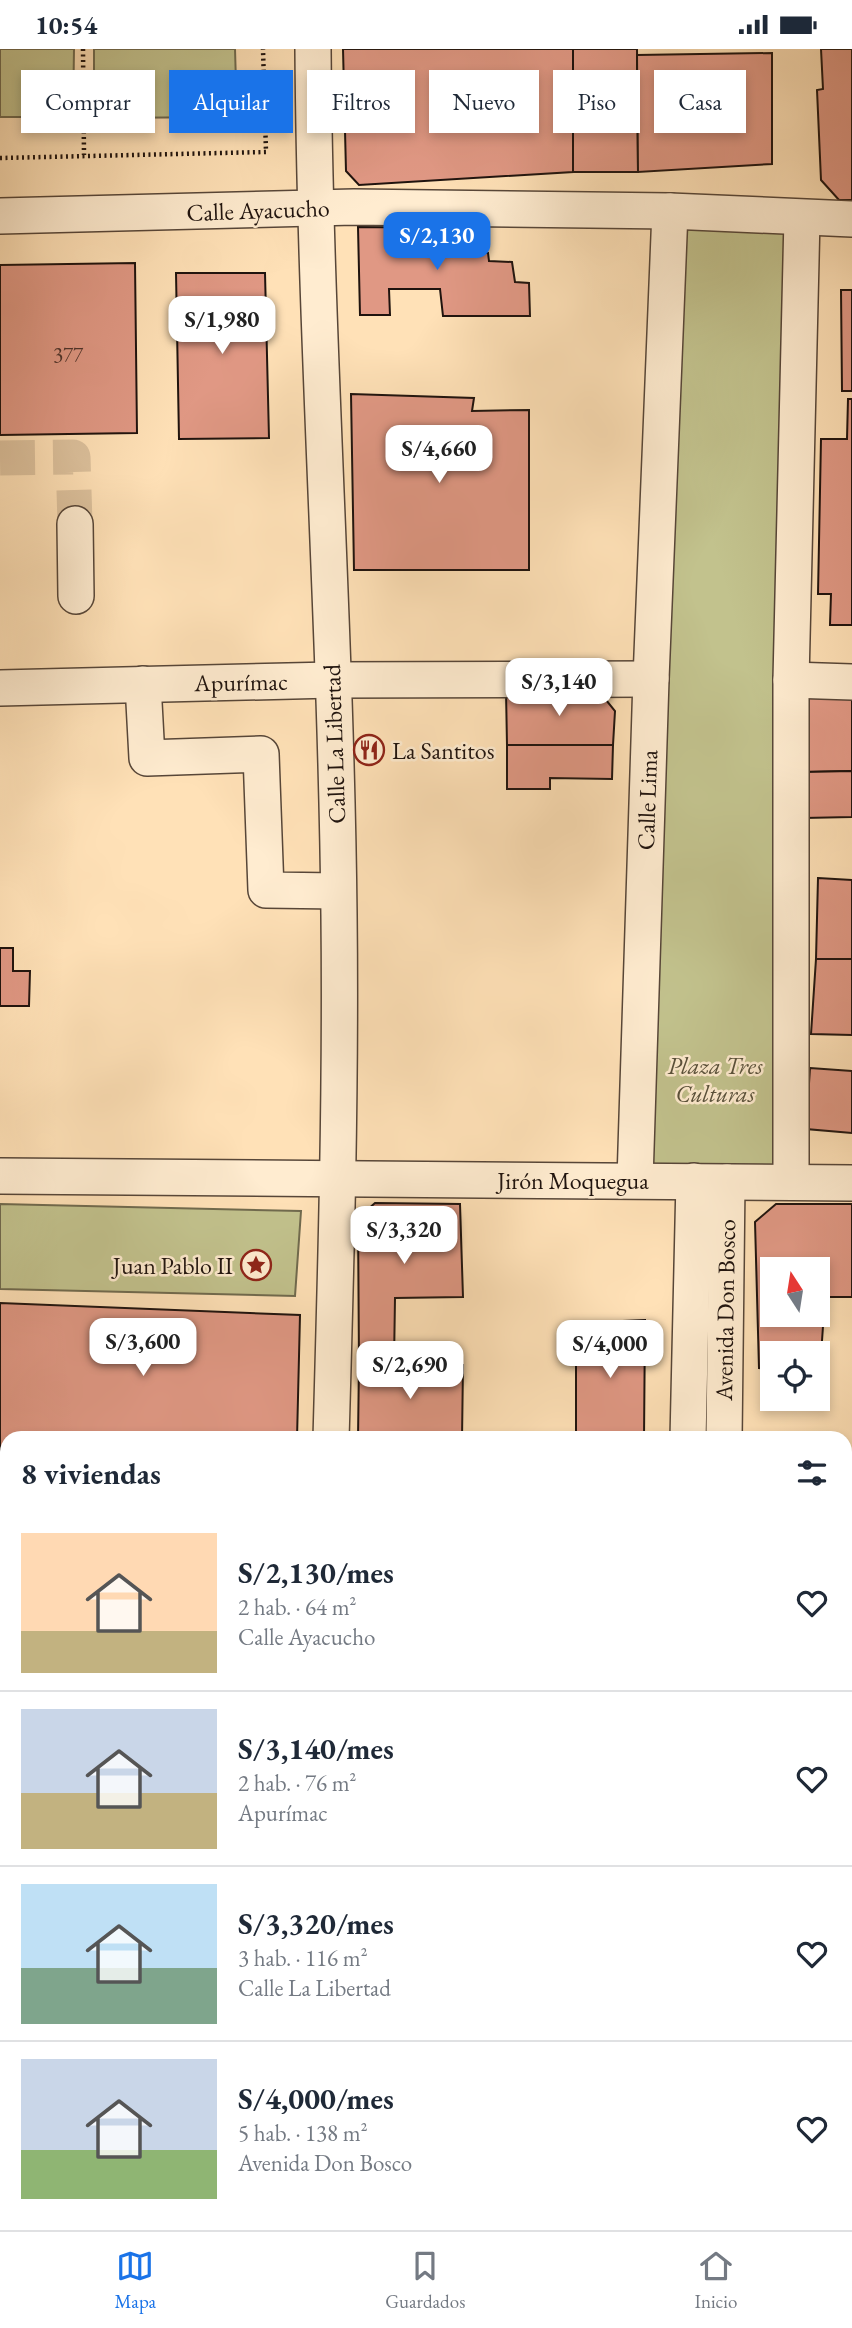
<!DOCTYPE html>
<html lang="es">
<head>
<meta charset="utf-8">
<style>
  :root { --surface:#fff; --page:#f6f6f7; --text:#1f2937; --muted:#747a83; --line:#e0e1e3; --accent:#1a73e8 }
  body { margin:0; font-family:"EB Garamond",serif; background:var(--page); color:var(--text); height:100vh; display:flex; flex-direction:column; font-size:26px; white-space:nowrap }
  * { box-sizing:border-box; margin:0 }
  p { font-size:23px; color:var(--muted) }
  .icon { flex:none; width:38px; height:38px; fill:none; stroke:currentColor; stroke-width:2; stroke-linecap:round; stroke-linejoin:round }
  .map { position:relative; flex:1; overflow:hidden }
  .panel { position:absolute; left:0px; top:1382px; width:852px; height:800px; display:flex; flex-direction:column; background:var(--surface); border-radius:21px 21px 0 0; box-shadow:0 4px 10px #0003 }
  .panel>* { flex:none }
  .top-card { position:absolute; left:21px; top:21px; width:810px; height:63px; display:flex; gap:14px }
  .needle { width:46px; rotate:348deg }
  .controls { position:absolute; left:760px; top:1208px; display:grid; gap:14px }
  .controls a { display:grid; place-items:center; width:70px; height:70px; border-radius:0px; background:var(--surface); box-shadow:0 4px 10px #0003; font-size:35px }
  .price { position:absolute; translate:-50% -60px; padding:0 16px; border-radius:14px; background:#fff; color:#222; font-size:23px; line-height:46px; filter:drop-shadow(0 2px 4px #0008) }
  .price::after { content:''; position:absolute; left:50%; top:42px; width:21px; height:16px; margin-left:-10px; background:inherit; clip-path:polygon(0 0,100% 0,50% 100%) }
  .price.active { background:var(--accent); color:#fff }
  ul { padding:0; list-style:none }
  li { display:flex; align-items:center; gap:21px; height:175px; padding:0 21px }
  li+li { border-top:2px solid var(--line) }
  li span { display:grid; place-items:center; flex:none; width:196px; height:140px; border-radius:0px; color:#555 }
  li>.icon { margin-inline-start:auto }
  span .icon { width:84px; height:84px; fill:#fffc; stroke-width:1 }
  li b { font-size:30px }
  h2 { display:flex; justify-content:space-between; align-items:center; height:84px; padding:0 21px; font-size:30px }
  .chip { padding:0 24px; border-radius:0px; background:var(--surface); box-shadow:0 4px 10px #0003; font-size:24px; line-height:63px }
  .chip.active { background:var(--accent); color:#fff }
  .status { display:flex; justify-content:space-between; align-items:center; height:49px; padding:0 35px; background:var(--surface); direction:ltr }
  .status svg { height:19px; fill:currentColor }
  .tab-bar { display:flex; justify-content:space-around; align-items:center; height:98px; border-top:2px solid var(--line); background:var(--surface); font-size:19px; color:var(--muted) }
  .tab-bar a { display:grid; justify-items:center; gap:4px }
  .tab-bar .active { color:var(--accent) }
  .map>svg:first-child { display:block }
  .green { fill:#c2c28d; stroke:#706a4e; stroke-width:2 }
  .building { fill:#e09884; stroke:#1f130e; stroke-width:2; fill-rule:evenodd }
  .lines { fill:none; stroke-linecap:round; stroke-linejoin:round }
  .minor-tunnel { stroke:#ddc29e; stroke-width:35; stroke-dasharray:35 18; stroke-linecap:butt }
  .minor-casing { stroke:#574638; stroke-width:38 }
  .major-casing { stroke:#1f130e; stroke-width:42 }
  .path { stroke:#1f130e; stroke-width:4.5; stroke-dasharray:2 3.5; stroke-linecap:butt }
  .minor { stroke:#ffecd0; stroke-width:35 }
  .major { stroke:#f0c07c; stroke-width:38 }
  .labels { text-anchor:middle; dominant-baseline:central; stroke-width:5; stroke-linejoin:round; paint-order:stroke }
  .number-label { font-size:21px; fill:#4f342c }
  .street-label { font-size:24px; fill:#1f130e; stroke:#ffecd0 }
  .poi-label { font-size:24px; fill:#1f130e; stroke:#ffecd0; text-anchor:start }
  .park-label { font-size:24px; font-style:italic; fill:#58503a; stroke:#ffecd0 }
</style>
</head>
<body>
<div class="status"><b>10:54</b><svg viewBox="0 0 49 12"><path d="M0 12V9h3v3zM5 12V6h3v6zM10 12V3h3v9zM15 12V0h3v12zM26 1h20v11H26zM47 4h2v5h-2z"/></svg></div>
<div class="map">
<svg width="852" height="2181" viewBox="0 0 852 2181">
  <rect width="100%" height="100%" fill="#ffe1b7"/>
  <filter id="stains"><feTurbulence type="fractalNoise" baseFrequency=".00286" numOctaves="4"/><feColorMatrix values="0 0 0 0 .2 0 0 0 0 .09 0 0 0 0 .02 0 0 0 .5 -.17"/></filter>
  <radialGradient id="worn" r=".72"><stop offset=".6" stop-color="#630" stop-opacity="0"/><stop offset="1" stop-color="#630" stop-opacity=".3"/></radialGradient>
  <!-- green -->
  <g class="green">
    <polygon points="0,0 74,0 73,68 0,68"/>
    <polygon points="94,0 235,0 237,68 94,69"/>
    <polygon points="670,162 802,169 791,1132 635,1131"/>
    <polygon points="0,1155 301,1162 295,1247 0,1240"/>
  </g>
  <!-- building -->
  <g class="building">
    <polygon points="343,0 573,0 573,123 359,136 346,122"/>
    <polygon points="573,0 637,0 638,123 573,123"/>
    <polygon points="821,0 852,0 852,151 839,151 821,131 817,41 823,40"/>
    <polygon points="772,4 772,115 638,123 637,6"/>
    <polygon points="358,178 480,179 480,204 488,204 489,212 512,213 515,233 529,234 530,267 443,267 440,240 389,240 390,266 360,266"/>
    <polygon points="135,214 137,384 0,386 0,216"/>
    <polygon points="176,224 265,224 269,389 179,390"/>
    <polygon points="841,241 852,241 852,342 842,342"/>
    <polygon points="351,345 474,349 472,362 529,361 529,521 354,521"/>
    <polygon points="848,350 852,350 852,576 830,576 831,545 818,545 821,390 847,390"/>
    <polygon points="598,641 615,662 613,696 507,696 506,642"/>
    <polygon points="852,647 852,722 804,723 803,648"/>
    <polygon points="507,696 613,696 612,730 550,729 550,740 507,740"/>
    <polygon points="852,722 852,768 804,769 804,723"/>
    <polygon points="818,829 852,831 852,910 816,910"/>
    <polygon points="0,899 13,899 13,922 30,922 29,957 0,957"/>
    <polygon points="816,910 852,910 852,986 811,985"/>
    <polygon points="810,1019 852,1022 852,1084 806,1080"/>
    <polygon points="375,1154 460,1155 463,1248 395,1249 394,1313 359,1313 358,1169"/>
    <path d="M776 1155H852V1248H825L820 1321 817 1304H772V1320L759 1319 755 1173ZM772 1220H817V1265H772Z"/>
    <polygon points="0,1254 300,1266 297,1390 7,1390 7,1553 0,1552"/>
    <polygon points="645,1271 644,1390 576,1390 576,1274"/>
    <polygon points="359,1313 463,1316 462,1390 358,1390"/>
    <polygon points="0,1665 7,1665 7,1747 0,1746"/>
  </g>
  <g class="lines">
    <!-- minor-tunnel -->
    <polyline class="minor-tunnel" points="0,409 73,408 75,475"/>
    <!-- minor casing -->
    <g class="minor-casing">
      <g id="minor">
        <path d="M313 0C315 289 336 577 339 866 341 1040 336 1215 331 1390"/>
        <polyline points="0,167 354,158 670,162 852,170"/>
        <polyline points="75,475 76,547"/>
        <polyline points="791,631 852,633"/>
        <polyline points="143,635 147,709 261,705 266,841 338,842"/>
        <polyline points="0,639 332,631 651,630"/>
        <polyline points="0,1127 852,1134"/>
        <polyline points="635,1131 651,630 670,162"/>
        <polyline points="791,1132 791,631 802,169"/>
        <polyline points="688,1390 694,1132"/>
        <polyline points="724,1390 727,1133"/>
        <polyline points="845,1719 852,1705"/>
        <polyline points="298,2181 298,2175"/>
      </g>
    </g>
    <!-- major casing -->
    <g class="major-casing">
      <g id="major">
        <polyline points="0,1820 7,1820"/>
        <polyline points="0,1897 7,1898"/>
        <polyline points="845,1921 852,1922"/>
        <polyline points="845,1963 852,1963"/>
        <polyline points="633,2181 635,2175"/>
        <polyline points="698,2181 698,2175"/>
      </g>
    </g>
    <!-- path -->
    <g class="path">
      <polyline points="83,0 84,106"/>
      <polyline points="0,109 266,103 263,0"/>
    </g>
    <!-- minor -->
    <use href="#minor" class="minor"/>
    <!-- major -->
    <use href="#major" class="major"/>
  </g>
  <!-- icons -->
  <defs>
    <g id="restaurant-ring" transform="scale(1.575)"><circle r="9.5" fill="#ffecd0" stroke="#8f2418" stroke-width="1.5"/><path d="M-5-6h1v4h1v-4h1v4h1v-4h1v5L-1.5 .5V6h-2V.5L-5-1ZM5-6V6H3V1.5H1.5Q1.5-4 5-6Z" fill="#8f2418"/></g>
    <g id="sight-ring" transform="scale(1.575)"><circle r="9.5" fill="#ffecd0" stroke="#8f2418" stroke-width="1.5"/><path d="M0-6L1.8-2.2L6-1.7L2.9 1.2L3.7 5.4L0 3.3L-3.7 5.4L-2.9 1.2L-6-1.7L-1.8-2.2Z" fill="#8f2418"/></g>
  </defs>
  <g fill-rule="evenodd">
    <use href="#restaurant-ring" x="369" y="701"/>
    <use href="#sight-ring" x="256" y="1216"/>
  </g>
  <g class="labels">
    <!-- number labels -->
    <g class="number-label">
      <text x="68" y="305">377</text>
    </g>
    <!-- street labels -->
    <g class="street-label">
      <text transform="translate(258 161) rotate(-2)">Calle Ayacucho</text>
      <text transform="translate(241 633) rotate(-1)">Apurímac</text>
      <text transform="translate(334 695) rotate(-92)">Calle La Libertad</text>
      <text transform="translate(647 751) rotate(-88)">Calle Lima</text>
      <text x="573" y="1131">Jirón Moquegua</text>
      <text transform="translate(725 1261) rotate(-89)">Avenida Don Bosco</text>
    </g>
    <!-- poi labels -->
    <g class="poi-label">
      <text x="392" y="701">La Santitos</text>
      <text x="233" y="1216" text-anchor="end">Juan Pablo II</text>
    </g>
    <!-- park labels -->
    <g class="park-label">
      <text x="715" y="1016">Plaza Tres<tspan x="715" dy="28">Culturas</tspan></text>
    </g>
  </g>
  <rect width="100%" height="100%" filter="url(#stains)"/>
  <rect width="100%" height="100%" fill="url(#worn)"/>
</svg>
<div class="controls">
<a><svg class="needle" viewBox="-14 -14 28 28"><path d="M0-13l5 13h-10z" fill="#e53935"/><path d="M0 13l5-13h-10z" fill="#747a83"/></svg></a>
<a><svg class="icon" aria-label="locate" viewBox="0 0 24 24"><circle cx="12" cy="12" r="6"/><path d="M12 2v4M12 18v4M2 12h4M18 12h4"/></svg></a>
</div>
<b class="price active" style="left:437px;top:223px">S/2,130</b>
<b class="price" style="left:222px;top:307px">S/1,980</b>
<b class="price" style="left:439px;top:436px">S/4,660</b>
<b class="price" style="left:559px;top:669px">S/3,140</b>
<b class="price" style="left:404px;top:1217px">S/3,320</b>
<b class="price" style="left:143px;top:1329px">S/3,600</b>
<b class="price" style="left:610px;top:1331px">S/4,000</b>
<b class="price" style="left:410px;top:1352px">S/2,690</b>
<div class="top-card">
<a class="chip">Comprar</a>
<a class="chip active">Alquilar</a>
<a class="chip">Filtros</a>
<a class="chip">Nuevo</a>
<a class="chip">Piso</a>
<a class="chip">Casa</a>
</div>
<section class="panel">
<h2>8 viviendas<svg class="icon" aria-label="filters" viewBox="0 0 24 24"><path d="M4 7h16M4 17h16"/><circle cx="9" cy="7" r="2"/><circle cx="15" cy="17" r="2"/></svg></h2>
<ul>
<li><span style="background:linear-gradient(#ffd9b3 70%,#c2b280 0)"><svg class="icon" aria-label="home" viewBox="0 0 24 24"><path d="M3 11l9-7 9 7M6 9v11h12V9"/></svg></span><div><b>S/2,130/mes</b><p>2 hab. · 64 m²</p><p>Calle Ayacucho</p></div><svg class="icon" aria-label="heart" viewBox="0 0 24 24"><path d="M12 20l-8-8c-3-5 5-10 8-4 3-6 11-1 8 4z"/></svg></li>
<li><span style="background:linear-gradient(#c9d6e8 60%,#c2b280 0)"><svg class="icon" aria-label="home" viewBox="0 0 24 24"><path d="M3 11l9-7 9 7M6 9v11h12V9"/></svg></span><div><b>S/3,140/mes</b><p>2 hab. · 76 m²</p><p>Apurímac</p></div><svg class="icon" aria-label="heart" viewBox="0 0 24 24"><path d="M12 20l-8-8c-3-5 5-10 8-4 3-6 11-1 8 4z"/></svg></li>
<li><span style="background:linear-gradient(#bfe0f5 60%,#7fa58c 0)"><svg class="icon" aria-label="home" viewBox="0 0 24 24"><path d="M3 11l9-7 9 7M6 9v11h12V9"/></svg></span><div><b>S/3,320/mes</b><p>3 hab. · 116 m²</p><p>Calle La Libertad</p></div><svg class="icon" aria-label="heart" viewBox="0 0 24 24"><path d="M12 20l-8-8c-3-5 5-10 8-4 3-6 11-1 8 4z"/></svg></li>
<li><span style="background:linear-gradient(#c9d6e8 65%,#8fb573 0)"><svg class="icon" aria-label="home" viewBox="0 0 24 24"><path d="M3 11l9-7 9 7M6 9v11h12V9"/></svg></span><div><b>S/4,000/mes</b><p>5 hab. · 138 m²</p><p>Avenida Don Bosco</p></div><svg class="icon" aria-label="heart" viewBox="0 0 24 24"><path d="M12 20l-8-8c-3-5 5-10 8-4 3-6 11-1 8 4z"/></svg></li>
</ul>
</section>
</div>
<nav class="tab-bar">
<a class="active"><svg class="icon" aria-label="map" viewBox="0 0 24 24"><path d="M3 6l6-2 6 2 6-2v14l-6 2-6-2-6 2zM9 4v14M15 6v14"/></svg>Mapa</a>
<a><svg class="icon" aria-label="saved" viewBox="0 0 24 24"><path d="M7 4h10v16l-5-4-5 4z"/></svg>Guardados</a>
<a><svg class="icon" aria-label="home" viewBox="0 0 24 24"><path d="M3 11l9-7 9 7M6 9v11h12V9"/></svg>Inicio</a>
</nav>
</body>
</html>
